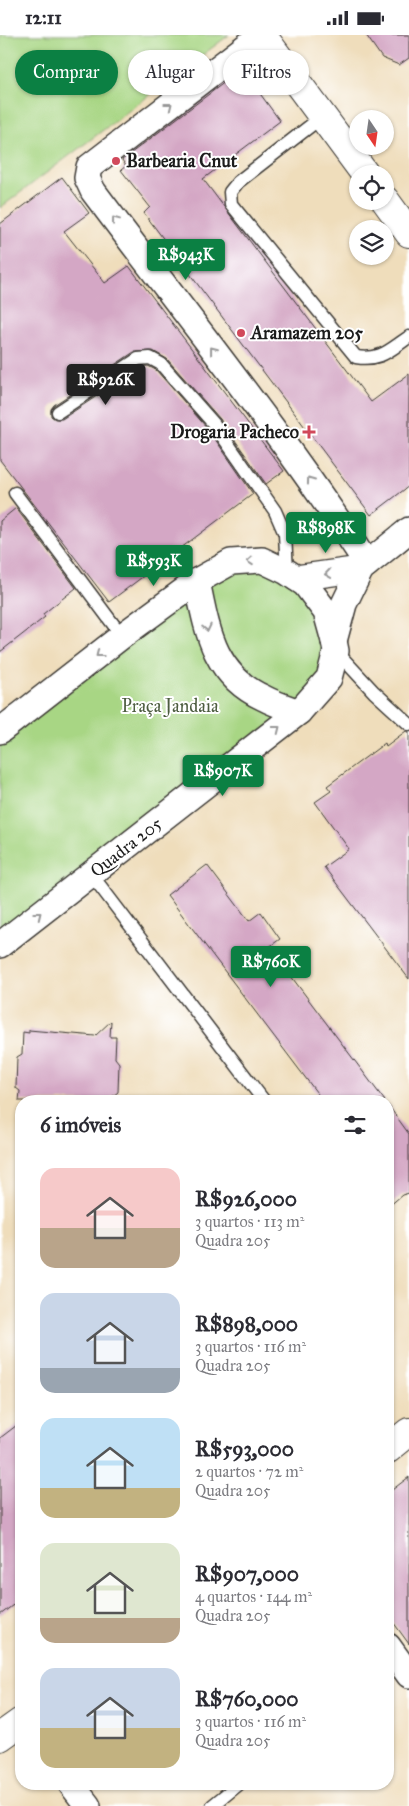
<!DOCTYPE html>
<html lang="pt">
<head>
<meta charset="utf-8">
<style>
  :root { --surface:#fff; --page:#f7f7f7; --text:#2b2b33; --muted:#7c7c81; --accent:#0b8043 }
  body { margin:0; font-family:"IM FELL Great Primer",serif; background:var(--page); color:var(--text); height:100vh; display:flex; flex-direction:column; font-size:19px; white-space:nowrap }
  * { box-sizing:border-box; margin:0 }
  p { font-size:16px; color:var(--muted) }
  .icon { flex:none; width:28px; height:28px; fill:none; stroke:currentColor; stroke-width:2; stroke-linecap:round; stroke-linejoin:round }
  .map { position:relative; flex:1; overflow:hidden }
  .details { position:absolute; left:15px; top:1060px; width:379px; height:695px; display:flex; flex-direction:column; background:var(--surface); border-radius:20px; box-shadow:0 1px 4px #0004 }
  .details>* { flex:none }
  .top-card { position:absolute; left:15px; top:15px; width:380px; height:45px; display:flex; gap:10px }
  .needle { width:32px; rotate:167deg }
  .buttons { position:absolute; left:349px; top:75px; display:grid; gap:10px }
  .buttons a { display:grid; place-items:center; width:45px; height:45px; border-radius:50%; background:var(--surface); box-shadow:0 1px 4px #0004; font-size:25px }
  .price { position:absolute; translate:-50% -42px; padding:0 11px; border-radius:5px; background:var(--accent); color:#fff; font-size:16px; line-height:32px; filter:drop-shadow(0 1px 2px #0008) }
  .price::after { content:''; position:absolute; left:50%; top:30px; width:15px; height:11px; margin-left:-8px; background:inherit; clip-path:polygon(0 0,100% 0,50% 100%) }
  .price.active { background:#222; color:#fff }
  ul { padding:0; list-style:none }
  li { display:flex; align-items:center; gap:15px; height:125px; padding:0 25px }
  li span { display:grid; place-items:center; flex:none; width:140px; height:100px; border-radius:15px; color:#555 }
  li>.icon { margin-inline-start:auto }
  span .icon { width:60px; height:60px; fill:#fffc; stroke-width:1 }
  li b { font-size:21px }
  h2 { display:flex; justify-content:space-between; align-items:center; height:60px; padding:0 25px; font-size:21px }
  .pill { padding:0 18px; border-radius:22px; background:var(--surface); box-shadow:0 1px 4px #0004; font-size:18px; line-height:45px }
  .pill.active { background:var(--accent); color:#fff }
  .status { display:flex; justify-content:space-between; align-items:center; height:35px; padding:0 25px; background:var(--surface); direction:ltr }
  .status svg { height:14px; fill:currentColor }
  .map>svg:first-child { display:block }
  .green { fill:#a8d684; stroke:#627950 }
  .building { fill:#d4a7c5 }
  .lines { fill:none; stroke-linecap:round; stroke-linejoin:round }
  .lane-casing { stroke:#3c3934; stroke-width:15 }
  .street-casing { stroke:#3c3934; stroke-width:28 }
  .secondary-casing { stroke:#3c3934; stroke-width:30 }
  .lane { stroke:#fff; stroke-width:12 }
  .street { stroke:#fff; stroke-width:25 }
  .secondary { stroke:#fff; stroke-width:28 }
  .oneway { stroke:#999 }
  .poi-dot { fill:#d1495b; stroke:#fff; stroke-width:2 }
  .labels { text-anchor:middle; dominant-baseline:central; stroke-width:4; stroke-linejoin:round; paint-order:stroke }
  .poi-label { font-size:18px; font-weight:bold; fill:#1c1c1c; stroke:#fff; text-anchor:start }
  .park-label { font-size:18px; fill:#4d5d40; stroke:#fff }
  .street-label { font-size:18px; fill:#1c1c1c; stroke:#fff }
</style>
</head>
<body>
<div class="status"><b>12:11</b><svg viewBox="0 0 49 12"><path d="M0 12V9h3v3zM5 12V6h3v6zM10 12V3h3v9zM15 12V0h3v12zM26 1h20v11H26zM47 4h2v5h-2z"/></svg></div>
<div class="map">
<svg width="409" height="1771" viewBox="0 0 409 1771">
  <rect width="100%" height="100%" fill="#fff"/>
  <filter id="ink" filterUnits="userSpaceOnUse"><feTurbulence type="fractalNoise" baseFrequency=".02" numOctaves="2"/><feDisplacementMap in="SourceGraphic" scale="10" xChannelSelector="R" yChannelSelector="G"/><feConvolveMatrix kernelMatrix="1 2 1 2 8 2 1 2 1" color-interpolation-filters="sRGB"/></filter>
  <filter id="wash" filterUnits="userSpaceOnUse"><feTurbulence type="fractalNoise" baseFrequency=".0096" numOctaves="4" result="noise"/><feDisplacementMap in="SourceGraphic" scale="20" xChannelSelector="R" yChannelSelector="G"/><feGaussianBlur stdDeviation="1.12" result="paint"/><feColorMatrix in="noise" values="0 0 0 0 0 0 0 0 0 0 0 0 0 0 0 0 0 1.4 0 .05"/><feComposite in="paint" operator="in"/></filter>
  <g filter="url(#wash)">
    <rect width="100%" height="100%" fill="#efddbb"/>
    <!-- green -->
    <g class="green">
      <polygon points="0,0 229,0 0,173"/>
      <polygon points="262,525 319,566 329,643 0,910 0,696 197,546"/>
    </g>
    <g id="blocks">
      <!-- building -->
      <g class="building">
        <polygon points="366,0 409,0 409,23 399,30 382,23"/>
        <polygon points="242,34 280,86 203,144 371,367 409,339 409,451 371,480 144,178 150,172 121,135 126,131 122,125"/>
        <polygon points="62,142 89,178 64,196 105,248 129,231 284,436 266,449 220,384 167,324 153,316 134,317 54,370 51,374 51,381 55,384 62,384 141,332 148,331 156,335 208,394 253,459 109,567 0,425 0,189"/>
        <polygon points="16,473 76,553 43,579 45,582 0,617 0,486"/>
        <polygon points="406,696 409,697 409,944 324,832 349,814 315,767 331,756 327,751 385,708 386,711"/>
        <polygon points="207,830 249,886 261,877 268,887 280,904 269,912 385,1066 323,1066 167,860"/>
        <polygon points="111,986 110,1002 116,1002 115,1023 119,1028 118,1057 107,1066 19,1066 20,1056 16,1053 17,1022 22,1019 23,997 29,998 29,995 95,1001"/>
        <polygon points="388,1070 409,1099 409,1158 402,1160 388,1172"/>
        <polygon points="21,1387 21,1564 0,1580 0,1403"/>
        <polygon points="409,1442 409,1609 388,1580 388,1458"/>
      </g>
    </g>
  </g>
  <g filter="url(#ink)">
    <use href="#blocks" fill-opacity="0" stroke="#3c3934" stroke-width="1"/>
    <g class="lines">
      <!-- lane casing -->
      <g class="lane-casing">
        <g id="lane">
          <path d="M323 81 238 147 230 157 231 169 356 322C381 326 389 315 409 302"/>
          <polyline points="58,377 138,324 150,323 161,329 214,389 275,476 285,499 287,537"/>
          <polyline points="15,458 122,601"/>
          <polyline points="336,616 374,657 409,689"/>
          <polyline points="91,839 264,1066"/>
          <polyline points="212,1771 239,1749"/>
        </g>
      </g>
      <!-- street casing -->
      <g class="street-casing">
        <g id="street">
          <path d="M261 0 89 132 87 143 93 156C185 279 283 400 367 529"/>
          <polyline points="296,543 361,534"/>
          <path d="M197 546C207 594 213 640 264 663 275 669 288 673 299 677"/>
          <polyline points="334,606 344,569 361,534 409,495"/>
          <polyline points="0,696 122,601 197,546 231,527 262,525 287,537 305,549 326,577 334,606 336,616 329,643 299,677 0,910"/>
          <polyline points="388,1611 409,1640"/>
          <polyline points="71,1749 88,1771"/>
        </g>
      </g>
      <!-- secondary casing -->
      <g class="secondary-casing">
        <g id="secondary">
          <polyline points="262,0 365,139"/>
          <polyline points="385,165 409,198"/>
          <polyline points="388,1414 409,1397"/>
          <polyline points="0,1702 21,1687"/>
        </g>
      </g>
      <!-- lane -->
      <use href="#lane" class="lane"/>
      <!-- street -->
      <use href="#street" class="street"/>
      <!-- secondary -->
      <use href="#secondary" class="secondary"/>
    </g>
    <!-- one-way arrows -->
    <defs><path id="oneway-chevron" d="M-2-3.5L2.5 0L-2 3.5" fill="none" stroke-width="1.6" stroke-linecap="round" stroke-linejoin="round" transform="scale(1.25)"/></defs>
    <g class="oneway">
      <use href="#oneway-chevron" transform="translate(169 71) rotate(-38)"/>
      <use href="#oneway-chevron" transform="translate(115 185) rotate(-127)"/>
      <use href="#oneway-chevron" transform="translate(213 315) rotate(-128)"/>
      <use href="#oneway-chevron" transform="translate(310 445) rotate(-126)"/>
      <use href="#oneway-chevron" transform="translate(250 526) rotate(176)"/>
      <use href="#oneway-chevron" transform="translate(328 539) rotate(172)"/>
      <use href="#oneway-chevron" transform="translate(207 593) rotate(77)"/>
      <use href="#oneway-chevron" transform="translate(99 619) rotate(142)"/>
      <use href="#oneway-chevron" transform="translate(277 694) rotate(-38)"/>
      <use href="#oneway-chevron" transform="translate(38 880) rotate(-38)"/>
    </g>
  </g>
  <!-- markers -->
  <g class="poi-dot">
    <circle cx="116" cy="126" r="5"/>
    <circle cx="241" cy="298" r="5"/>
    <path d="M306.5 389.5h5v5h5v5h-5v5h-5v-5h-5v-5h5z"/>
  </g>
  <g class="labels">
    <!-- poi labels -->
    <g class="poi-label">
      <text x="126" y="126">Barbearia Cnut</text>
      <text x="251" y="298">Aramazem 205</text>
      <text x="299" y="397" text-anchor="end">Drogaria Pacheco</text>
    </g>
    <!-- park labels -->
    <g class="park-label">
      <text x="170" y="671">Praça Jandaia</text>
    </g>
    <!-- street labels -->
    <g class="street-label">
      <text transform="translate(126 812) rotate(-38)">Quadra 205</text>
    </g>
  </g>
</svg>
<div class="buttons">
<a><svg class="needle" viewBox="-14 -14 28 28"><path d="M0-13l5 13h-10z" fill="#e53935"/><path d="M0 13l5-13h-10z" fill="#7c7c81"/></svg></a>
<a><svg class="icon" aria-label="locate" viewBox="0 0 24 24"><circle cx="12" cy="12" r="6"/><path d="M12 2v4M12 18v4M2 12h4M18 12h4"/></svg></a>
<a><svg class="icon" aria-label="layers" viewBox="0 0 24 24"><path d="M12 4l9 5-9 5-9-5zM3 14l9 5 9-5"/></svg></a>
</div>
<b class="price" style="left:186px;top:246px">R$943K</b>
<b class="price active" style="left:106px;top:371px">R$926K</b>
<b class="price" style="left:326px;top:519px">R$898K</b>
<b class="price" style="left:154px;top:552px">R$593K</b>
<b class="price" style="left:223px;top:762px">R$907K</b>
<b class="price" style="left:271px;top:953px">R$760K</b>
<div class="top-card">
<a class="pill active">Comprar</a>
<a class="pill">Alugar</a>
<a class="pill">Filtros</a>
</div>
<section class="details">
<h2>6 imóveis<svg class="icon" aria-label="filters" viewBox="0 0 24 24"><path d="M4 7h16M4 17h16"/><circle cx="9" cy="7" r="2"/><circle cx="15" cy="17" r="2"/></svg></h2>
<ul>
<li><span style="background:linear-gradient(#f6c9c9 60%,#b9a48a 0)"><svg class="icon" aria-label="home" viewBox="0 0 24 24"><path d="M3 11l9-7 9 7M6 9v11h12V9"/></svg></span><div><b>R$926,000</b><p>3 quartos · 113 m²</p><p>Quadra 205</p></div></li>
<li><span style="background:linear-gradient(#c9d6e8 75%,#9aa5b1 0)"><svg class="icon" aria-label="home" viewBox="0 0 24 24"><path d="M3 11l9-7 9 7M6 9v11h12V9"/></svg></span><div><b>R$898,000</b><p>3 quartos · 116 m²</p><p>Quadra 205</p></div></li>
<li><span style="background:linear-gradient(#bfe0f5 70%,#c2b280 0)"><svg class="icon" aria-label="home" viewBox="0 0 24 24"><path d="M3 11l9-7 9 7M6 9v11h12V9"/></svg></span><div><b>R$593,000</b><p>2 quartos · 72 m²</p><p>Quadra 205</p></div></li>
<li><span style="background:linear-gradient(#dfe7d0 75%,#b9a48a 0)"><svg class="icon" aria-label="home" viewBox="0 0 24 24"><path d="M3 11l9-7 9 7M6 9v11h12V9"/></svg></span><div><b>R$907,000</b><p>4 quartos · 144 m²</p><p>Quadra 205</p></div></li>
<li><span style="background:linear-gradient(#c9d6e8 60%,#c2b280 0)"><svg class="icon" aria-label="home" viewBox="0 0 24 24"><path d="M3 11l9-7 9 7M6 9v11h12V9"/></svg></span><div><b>R$760,000</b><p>3 quartos · 116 m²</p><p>Quadra 205</p></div></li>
</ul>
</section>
</div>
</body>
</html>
